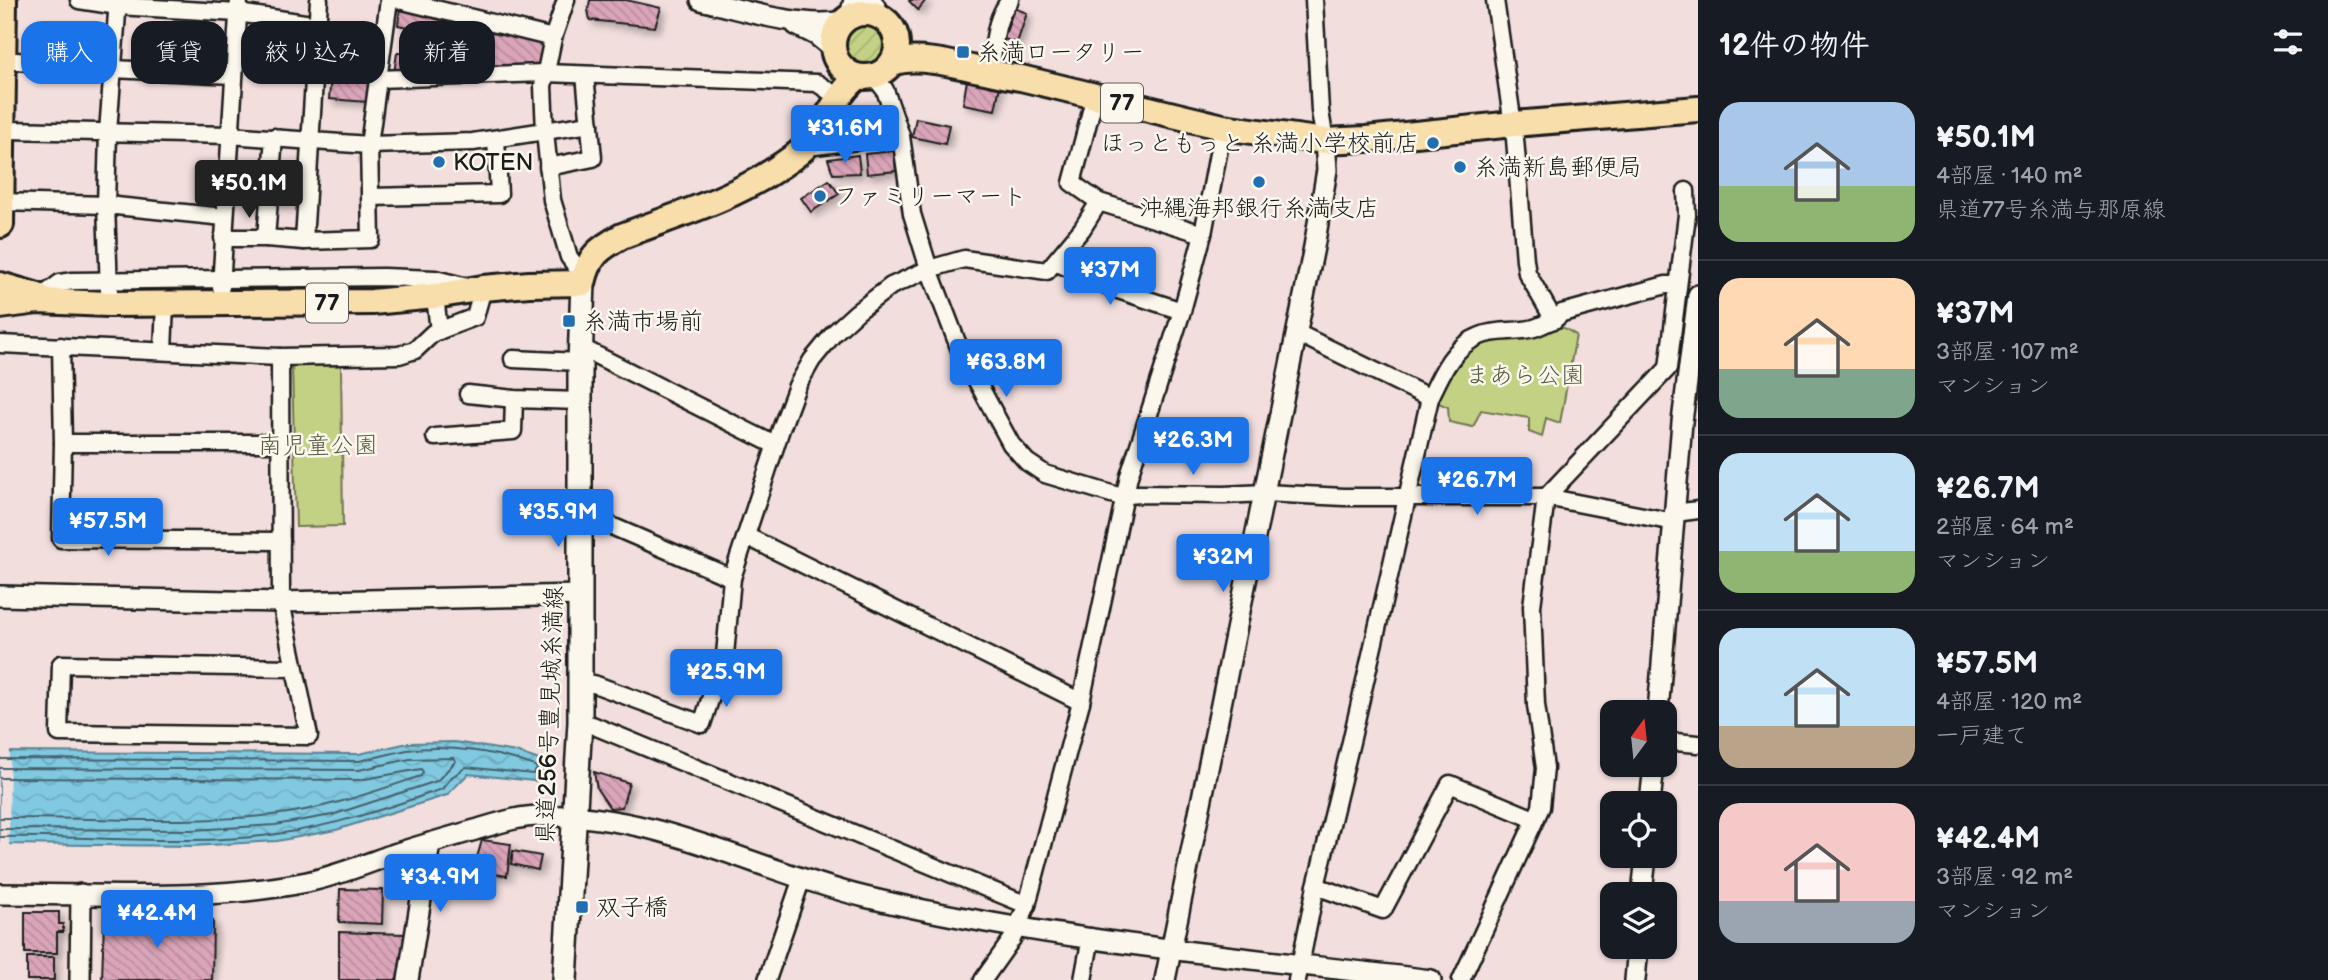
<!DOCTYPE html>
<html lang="ja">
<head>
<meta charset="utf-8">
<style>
  :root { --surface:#171b24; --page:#20242c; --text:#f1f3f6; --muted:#9ea1a6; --line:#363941; --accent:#1a73e8 }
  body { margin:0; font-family:"Balsamiq Sans","Klee One",sans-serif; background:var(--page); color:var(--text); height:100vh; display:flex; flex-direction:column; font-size:26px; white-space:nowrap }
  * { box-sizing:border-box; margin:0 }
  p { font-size:23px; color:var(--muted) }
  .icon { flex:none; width:38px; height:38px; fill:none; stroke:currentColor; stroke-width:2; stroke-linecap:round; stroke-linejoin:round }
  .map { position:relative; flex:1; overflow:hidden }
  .panel { display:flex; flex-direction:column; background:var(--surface); width:630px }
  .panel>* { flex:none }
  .top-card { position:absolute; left:21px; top:21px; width:665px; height:63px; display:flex; gap:14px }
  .needle { width:46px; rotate:15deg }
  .buttons { position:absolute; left:1600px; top:700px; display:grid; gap:14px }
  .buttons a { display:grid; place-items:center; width:77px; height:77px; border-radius:14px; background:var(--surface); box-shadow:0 2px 5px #0004; font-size:35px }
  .price { position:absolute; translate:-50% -60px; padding:0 16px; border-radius:7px; background:var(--accent); color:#fff; font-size:23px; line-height:46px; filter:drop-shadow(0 2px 4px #0008) }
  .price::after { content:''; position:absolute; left:50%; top:42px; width:21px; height:16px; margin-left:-10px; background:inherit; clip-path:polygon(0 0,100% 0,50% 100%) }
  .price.selected { background:#222; color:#fff }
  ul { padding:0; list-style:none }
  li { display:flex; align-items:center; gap:21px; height:175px; padding:0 21px }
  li+li { border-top:2px solid var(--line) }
  li span { display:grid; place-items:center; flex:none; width:196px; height:140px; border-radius:21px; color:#555 }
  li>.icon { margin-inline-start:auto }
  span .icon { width:84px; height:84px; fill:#fffc; stroke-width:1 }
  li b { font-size:30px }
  h2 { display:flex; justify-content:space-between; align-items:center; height:84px; padding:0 21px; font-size:30px }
  .pill { padding:0 24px; border-radius:21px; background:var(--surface); box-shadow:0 2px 5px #0004; font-size:24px; line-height:63px }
  .pill.selected { background:var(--accent); color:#fff }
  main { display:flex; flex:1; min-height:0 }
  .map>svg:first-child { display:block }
  .green { fill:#c3d185; stroke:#707650; stroke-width:2 }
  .garden { fill:url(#garden-furrows); stroke:#707650; stroke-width:2 }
  .water { fill:url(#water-waves); stroke:#588492; stroke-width:2 }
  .pier { fill:#f1dedd }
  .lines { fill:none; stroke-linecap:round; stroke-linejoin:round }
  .shore { stroke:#44616b; stroke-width:2 }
  .building { fill:url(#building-back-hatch); stroke:#1c1c1c; stroke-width:2; filter:url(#shadow) }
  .minor-casing { stroke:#1c1c1c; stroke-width:21 }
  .tertiary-casing { stroke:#1c1c1c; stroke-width:24 }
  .secondary-casing { stroke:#1c1c1c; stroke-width:28 }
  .primary-casing { stroke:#1c1c1c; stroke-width:30 }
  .trunk-casing { stroke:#1c1c1c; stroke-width:32 }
  .minor { stroke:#fbf7ec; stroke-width:16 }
  .tertiary { stroke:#fbf7ec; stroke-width:19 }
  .secondary { stroke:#fbf7ec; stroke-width:23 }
  .primary { stroke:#f8deab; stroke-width:24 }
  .trunk { stroke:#f8deab; stroke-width:26 }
  .poi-dot { fill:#1f6fb2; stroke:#fbf7ec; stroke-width:2.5 }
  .labels { text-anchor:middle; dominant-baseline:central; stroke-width:5; stroke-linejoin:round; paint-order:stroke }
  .shield { fill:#fbf7ec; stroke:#5f5e5a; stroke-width:2 }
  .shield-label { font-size:23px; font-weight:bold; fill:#1c1c1c }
  .poi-label { font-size:24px; fill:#1c1c1c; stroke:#fbf7ec; text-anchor:start }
  .park-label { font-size:24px; fill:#565b41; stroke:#fbf7ec }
  .street-label { font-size:24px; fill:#1c1c1c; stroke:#fbf7ec }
</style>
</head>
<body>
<main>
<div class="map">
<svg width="1698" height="980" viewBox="0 0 1698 980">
  <defs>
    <pattern id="garden-furrows" width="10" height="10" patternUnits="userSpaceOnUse" patternTransform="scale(1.75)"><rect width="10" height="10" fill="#c3d185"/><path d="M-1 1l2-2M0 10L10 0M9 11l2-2" fill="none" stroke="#a7b372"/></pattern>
    <pattern id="water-waves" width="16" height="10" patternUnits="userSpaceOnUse" patternTransform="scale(1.75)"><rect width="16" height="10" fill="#80c9e1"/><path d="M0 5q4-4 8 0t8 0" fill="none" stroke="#6eacc0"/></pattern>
    <pattern id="building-back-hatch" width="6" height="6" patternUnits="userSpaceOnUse" patternTransform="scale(1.75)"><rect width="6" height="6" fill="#daa4b9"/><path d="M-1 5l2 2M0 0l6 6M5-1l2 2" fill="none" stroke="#ba8d9e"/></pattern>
    <filter id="shadow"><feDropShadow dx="4.5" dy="4.5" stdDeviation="3.5" flood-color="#0004"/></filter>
  </defs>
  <rect width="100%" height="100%" fill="#f1dedd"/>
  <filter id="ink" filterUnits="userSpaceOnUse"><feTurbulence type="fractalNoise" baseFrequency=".0143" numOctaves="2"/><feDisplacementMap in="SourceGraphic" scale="14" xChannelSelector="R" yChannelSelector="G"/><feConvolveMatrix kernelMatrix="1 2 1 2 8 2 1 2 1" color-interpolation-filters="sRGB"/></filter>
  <g filter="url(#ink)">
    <!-- green -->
    <g class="green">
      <path d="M1553 327 1564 328 1576 335 1560 423 1546 418 1542 437 1529 432V418L1481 410 1473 427 1449 422 1448 407 1436 402C1448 380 1467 345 1493 337 1511 331 1533 330 1553 327Z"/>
      <polygon points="292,364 341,364 343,526 296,527"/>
    </g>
    <!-- garden -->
    <circle class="garden" cx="865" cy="45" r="26"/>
    <!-- water -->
    <polygon class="water" points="455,742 516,752 545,762 543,782 468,774 447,795 336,830 277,841 193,846 0,844 0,752 359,754 408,743"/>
    <!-- pier -->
    <polygon class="pier" points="0,748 10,748 9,848 0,848"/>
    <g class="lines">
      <!-- shore -->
      <g class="shore">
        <path d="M0 759 359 761C375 758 391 753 407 750 448 744 497 752 535 766L537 769 533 774 466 767 452 777 442 789C388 808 334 826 277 834 187 847 91 835 0 837"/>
        <polyline points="0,768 359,770 410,759 453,758 456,761 437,781 332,815 275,825 192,830 0,829"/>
        <path d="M0 778 359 780 421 769 423 772 421 776C373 792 323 810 272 815 182 825 90 817 0 818"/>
      </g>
    </g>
    <!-- building -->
    <g class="building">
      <polygon points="590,0 626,0 661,8 655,27 590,20 588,10"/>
      <polygon points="910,0 926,0 918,10 909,1"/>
      <polygon points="400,8 548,40 541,68 394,73 397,53 473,53 474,42 398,25"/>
      <polygon points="1014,8 1027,13 1017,43 1004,39"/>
      <polygon points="335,28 375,32 367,102 329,99"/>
      <polygon points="967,80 1000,86 995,110 963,104"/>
      <polygon points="916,118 949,125 945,144 912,137"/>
      <polygon points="894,151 896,171 867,174 865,154"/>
      <polygon points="858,155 860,173 833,174 828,159"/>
      <polygon points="829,180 839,194 811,212 801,198"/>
      <polygon points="594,772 629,783 622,807 610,808 597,789"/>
      <polygon points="482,840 511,844 507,876 488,873 490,864 476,861"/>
      <polygon points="513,851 541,856 538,870 511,864"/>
      <polygon points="340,889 383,890 382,924 339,922"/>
      <polygon points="25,912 59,912 59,924 63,924 63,932 57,932 57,953 25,953"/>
      <polygon points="104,919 213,921 212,980 102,980"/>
      <polygon points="339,932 405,934 397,980 339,980"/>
      <rect x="27" y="957" width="27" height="23"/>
    </g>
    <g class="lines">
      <!-- minor casing -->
      <g class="minor-casing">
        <g id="minor">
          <polyline points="79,0 118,6 238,13 318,25"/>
          <polyline points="319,0 304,241 371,239 369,145 389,0"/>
          <polyline points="399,0 553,38"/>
          <polyline points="566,0 553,38 543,86 545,132 552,200 569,257 584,277"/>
          <polyline points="1314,0 1320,111 1325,141"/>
          <polyline points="1495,0 1515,139 1525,260 1527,273 1554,320 1562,313 1666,285 1678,285"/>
          <polyline points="16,61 113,69 233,75"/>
          <path d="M991 66C995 42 994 20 1010 0"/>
          <polyline points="874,76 885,90 901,136 912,214 929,269 960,350 1011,444 1027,462 1045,474 1118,496 1139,494 1224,495 1264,493 1344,497 1546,497 1674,522"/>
          <polyline points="378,79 545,73 817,83 829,91"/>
          <polyline points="9,130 229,135 369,145 473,142 590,124"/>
          <polyline points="274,137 266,238 304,241"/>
          <polyline points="806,147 901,136"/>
          <polyline points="548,167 593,158 585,75"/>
          <polyline points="370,197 499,194 496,139"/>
          <polyline points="1,202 106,205 224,217"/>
          <polyline points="1099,202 1203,234"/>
          <polyline points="223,238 266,238"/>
          <polyline points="1055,262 1118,290 1182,311"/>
          <polyline points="221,287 239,0"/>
          <polyline points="109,291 106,205 108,132 118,0"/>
          <polyline points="435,296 439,331"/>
          <polyline points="41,297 60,283 73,281 383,277 435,279 467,287"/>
          <polyline points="1297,333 1430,398"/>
          <polyline points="0,344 280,357 399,355 415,350 433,333 475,317 483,288"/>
          <polyline points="61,346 63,443 61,539 281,541"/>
          <polyline points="580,347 775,445"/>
          <polyline points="163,351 165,304"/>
          <polyline points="280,357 281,602 309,736 59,733 61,664 295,668"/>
          <polyline points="513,359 580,362"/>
          <polyline points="468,394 514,399 580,401"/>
          <polyline points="435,437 513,431 514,399"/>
          <polyline points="63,443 280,443"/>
          <polyline points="579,512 732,578"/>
          <polyline points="1675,513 1698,510"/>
          <polyline points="746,536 1081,702"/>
          <polyline points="580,684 594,684 702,724 725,655 732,578 781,429 797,386 812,360 835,332 857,312 891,286 929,269 964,259 1047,271 1082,229 1099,202 1072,183 1095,96"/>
          <polyline points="580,722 592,725 1027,905"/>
          <polyline points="1664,741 1698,744"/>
          <polyline points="1316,886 1383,910 1450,784 1534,819"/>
          <polyline points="767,980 802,878"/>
          <polyline points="983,980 1012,939 1027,905 1081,702 1129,476 1182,311 1203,234 1223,127"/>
          <polyline points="1083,980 1091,937"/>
          <path d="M1297 980 1316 886 1351 742 1430 398C1441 374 1453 346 1480 336 1496 329 1517 333 1534 328 1541 326 1547 322 1554 320"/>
          <polyline points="1461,980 1541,807 1545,768 1536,705 1532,606 1546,497 1668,368 1687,215 1686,191"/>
        </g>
      </g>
      <!-- tertiary casing -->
      <g class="tertiary-casing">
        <g id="tertiary">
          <path d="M701 0C742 10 802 29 843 21"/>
          <polyline points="796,25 816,35 832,48"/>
          <polyline points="0,596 281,602 580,595"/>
          <polyline points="1658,712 1682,422 1698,295"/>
          <polyline points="1650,803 1654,765"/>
          <path d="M0 894C102 894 206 902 307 882 336 876 363 865 391 855 419 846 447 838 475 830 496 824 518 816 540 816 654 811 757 871 865 897 1050 941 1242 957 1431 980"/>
          <polyline points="1642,894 1646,856"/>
          <polyline points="80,980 81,894"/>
          <polyline points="408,980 430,843"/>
          <polyline points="1165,980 1314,247 1327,170 1325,141"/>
          <polyline points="1635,980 1638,947"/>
        </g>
      </g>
      <!-- secondary casing -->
      <g class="secondary-casing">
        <g id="secondary">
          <polyline points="869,0 878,16"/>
          <polyline points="852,16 856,0"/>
          <polyline points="565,980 580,722 580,362 583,283"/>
        </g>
      </g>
      <!-- primary casing -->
      <g class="primary-casing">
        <g id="primary">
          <circle cx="865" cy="45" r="32"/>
          <path d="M892 63C924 51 985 74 1021 78L1223 127 1325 141 1366 139 1514 124 1698 109"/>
          <polyline points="0,285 38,296"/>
          <path d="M0 306 38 301 108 304 372 302 435 296 483 288 529 284 583 283C589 256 598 249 622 236 674 216 730 200 776 169 786 162 798 155 806 146 826 125 835 95 858 77"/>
        </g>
      </g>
      <!-- trunk casing -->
      <g class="trunk-casing">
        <polyline id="trunk" points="0,224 3,0"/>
      </g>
      <!-- minor -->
      <use href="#minor" class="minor"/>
      <!-- tertiary -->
      <use href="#tertiary" class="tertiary"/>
      <!-- secondary -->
      <use href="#secondary" class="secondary"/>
      <!-- primary -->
      <use href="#primary" class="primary"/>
      <!-- trunk -->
      <use href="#trunk" class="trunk"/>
    </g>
  </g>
  <!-- markers -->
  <g class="poi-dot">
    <rect x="956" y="45" width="14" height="14" rx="3.5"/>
    <circle cx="1433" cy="143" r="7"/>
    <circle cx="439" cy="162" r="7"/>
    <circle cx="1460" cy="167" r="7"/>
    <circle cx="1259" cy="182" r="7"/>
    <circle cx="820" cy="196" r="7"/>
    <rect x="562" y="314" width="14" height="14" rx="3.5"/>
    <rect x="575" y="900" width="14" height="14" rx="3.5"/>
  </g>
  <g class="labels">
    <!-- shield labels -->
    <g class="shield">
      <rect x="1101" y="83.5" width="42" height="39" rx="5"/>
      <rect x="306" y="283.5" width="42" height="39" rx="5"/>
    </g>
    <g class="shield-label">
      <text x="1122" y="103">77</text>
      <text x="327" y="303">77</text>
    </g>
    <!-- poi labels -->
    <g class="poi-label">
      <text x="977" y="52">糸満ロータリー</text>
      <text x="1419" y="143" text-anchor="end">ほっともっと 糸満小学校前店</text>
      <text x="453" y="162">KOTEN</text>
      <text x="1474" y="167">糸満新島郵便局</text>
      <text x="834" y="196">ファミリーマート</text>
      <text x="1259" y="208" text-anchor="middle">沖縄海邦銀行糸満支店</text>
      <text x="583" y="321">糸満市場前</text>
      <text x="596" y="907">双子橋</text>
    </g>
    <!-- park labels -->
    <g class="park-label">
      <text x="1525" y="375">まあら公園</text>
      <text x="318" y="445">南児童公園</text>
    </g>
    <!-- street labels -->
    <g class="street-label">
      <text transform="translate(550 715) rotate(-88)">県道256号豊見城糸満線</text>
    </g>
  </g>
</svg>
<div class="buttons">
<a><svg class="needle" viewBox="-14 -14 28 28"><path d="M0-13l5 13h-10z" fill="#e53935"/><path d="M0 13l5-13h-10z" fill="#9ea1a6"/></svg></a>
<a><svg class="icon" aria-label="locate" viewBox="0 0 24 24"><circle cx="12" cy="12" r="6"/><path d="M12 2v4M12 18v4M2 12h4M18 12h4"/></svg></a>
<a><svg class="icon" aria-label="layers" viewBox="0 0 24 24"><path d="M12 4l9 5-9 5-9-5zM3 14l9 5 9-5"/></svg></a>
</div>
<b class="price" style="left:845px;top:165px">¥31.6M</b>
<b class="price selected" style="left:249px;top:220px">¥50.1M</b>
<b class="price" style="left:1110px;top:307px">¥37M</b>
<b class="price" style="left:1006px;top:399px">¥63.8M</b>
<b class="price" style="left:1193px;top:477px">¥26.3M</b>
<b class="price" style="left:1477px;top:517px">¥26.7M</b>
<b class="price" style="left:558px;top:549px">¥35.9M</b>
<b class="price" style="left:108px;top:558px">¥57.5M</b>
<b class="price" style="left:1223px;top:594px">¥32M</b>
<b class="price" style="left:726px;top:709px">¥25.9M</b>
<b class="price" style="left:440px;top:914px">¥34.9M</b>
<b class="price" style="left:157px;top:950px">¥42.4M</b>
<div class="top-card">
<a class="pill selected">購入</a>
<a class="pill">賃貸</a>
<a class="pill">絞り込み</a>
<a class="pill">新着</a>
</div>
</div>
<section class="panel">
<h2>12件の物件<svg class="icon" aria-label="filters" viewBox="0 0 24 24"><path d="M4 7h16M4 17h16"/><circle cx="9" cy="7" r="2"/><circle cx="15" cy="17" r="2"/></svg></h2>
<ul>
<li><span style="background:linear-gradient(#a9c7e8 60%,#8fb573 0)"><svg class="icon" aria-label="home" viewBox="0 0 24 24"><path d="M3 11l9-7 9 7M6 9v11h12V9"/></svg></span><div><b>¥50.1M</b><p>4部屋 · 140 m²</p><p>県道77号糸満与那原線</p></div></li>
<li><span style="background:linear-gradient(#ffd9b3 65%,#7fa58c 0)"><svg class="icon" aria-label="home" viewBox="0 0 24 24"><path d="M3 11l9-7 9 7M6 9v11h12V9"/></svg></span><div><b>¥37M</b><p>3部屋 · 107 m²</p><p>マンション</p></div></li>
<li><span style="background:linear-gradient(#bfe0f5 70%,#8fb573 0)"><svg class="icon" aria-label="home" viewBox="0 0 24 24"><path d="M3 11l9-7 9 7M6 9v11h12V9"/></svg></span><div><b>¥26.7M</b><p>2部屋 · 64 m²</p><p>マンション</p></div></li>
<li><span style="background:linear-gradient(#bfe0f5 70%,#b9a48a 0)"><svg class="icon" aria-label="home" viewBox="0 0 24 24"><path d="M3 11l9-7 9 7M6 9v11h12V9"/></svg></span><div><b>¥57.5M</b><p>4部屋 · 120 m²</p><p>一戸建て</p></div></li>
<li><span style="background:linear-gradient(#f6c9c9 70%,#9aa5b1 0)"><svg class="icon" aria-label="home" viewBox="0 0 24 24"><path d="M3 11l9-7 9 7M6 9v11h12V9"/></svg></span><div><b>¥42.4M</b><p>3部屋 · 92 m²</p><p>マンション</p></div></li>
</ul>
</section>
</main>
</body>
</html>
